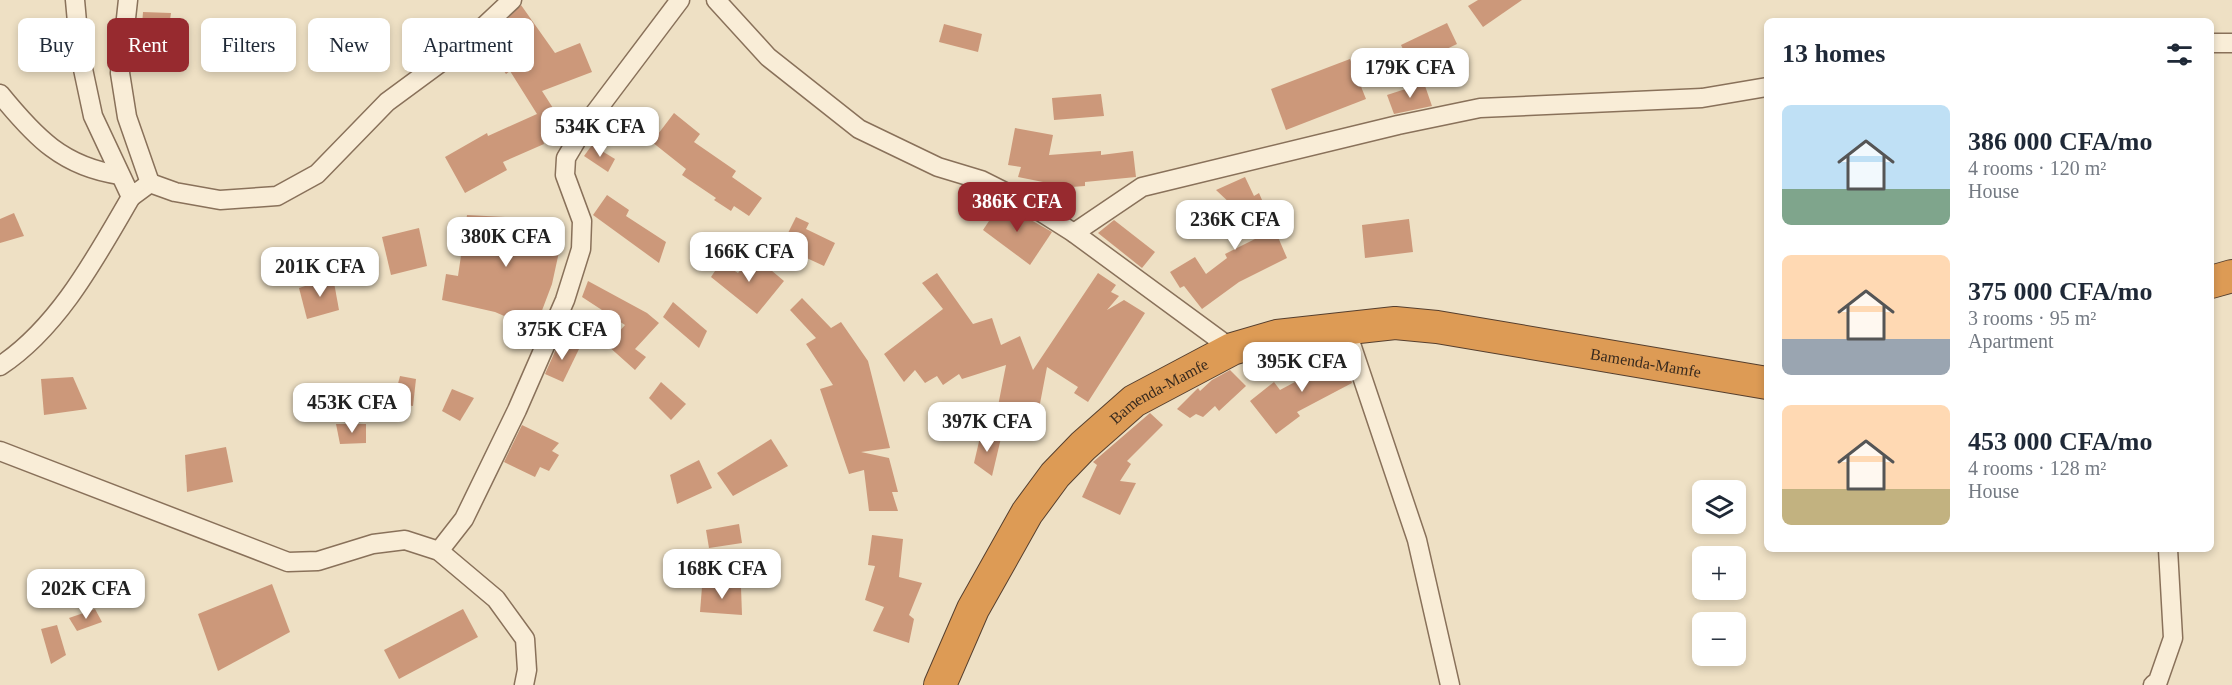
<!DOCTYPE html>
<html lang="en">
<head>
<meta charset="utf-8">
<style>
  :root { --surface:#fff; --page:#f6f6f7; --text:#1f2937; --muted:#747a83; --accent:#972a2f }
  body { margin:0; font-family:"Times New Roman",serif; background:var(--page); color:var(--text); height:100vh; display:flex; flex-direction:column; font-size:22px; white-space:nowrap }
  * { box-sizing:border-box; margin:0 }
  p { font-size:20px; color:var(--muted) }
  .icon { flex:none; width:33px; height:33px; fill:none; stroke:currentColor; stroke-width:2; stroke-linecap:round; stroke-linejoin:round }
  .map { position:relative; flex:1; overflow:hidden }
  .drawer { position:absolute; left:1764px; top:18px; width:450px; height:534px; display:flex; flex-direction:column; background:var(--surface); border-radius:9px; box-shadow:0 3px 9px #0003 }
  .drawer>* { flex:none }
  .banner { position:absolute; left:18px; top:18px; width:570px; height:54px; display:flex; gap:12px }
  .controls { position:absolute; left:1692px; top:480px; display:grid; gap:12px }
  .controls a { display:grid; place-items:center; width:54px; height:54px; border-radius:9px; background:var(--surface); box-shadow:0 3px 9px #0003; font-size:30px }
  .price { position:absolute; translate:-50% -51px; padding:0 14px; border-radius:12px; background:#fff; color:#222; font-size:20px; line-height:39px; filter:drop-shadow(0 2px 3px #0008) }
  .price::after { content:''; position:absolute; left:50%; top:36px; width:18px; height:14px; margin-left:-9px; background:inherit; clip-path:polygon(0 0,100% 0,50% 100%) }
  .price.active { background:var(--accent); color:#fff }
  ul { padding:0; list-style:none }
  li { display:flex; align-items:center; gap:18px; height:150px; padding:0 18px }
  li span { display:grid; place-items:center; flex:none; width:168px; height:120px; border-radius:9px; color:#555 }
  li>.icon { margin-inline-start:auto }
  span .icon { width:72px; height:72px; fill:#fffc; stroke-width:1 }
  li b { font-size:26px }
  h2 { display:flex; justify-content:space-between; align-items:center; height:72px; padding:0 18px; font-size:26px }
  .chip { padding:0 21px; border-radius:9px; background:var(--surface); box-shadow:0 3px 9px #0003; font-size:21px; line-height:54px }
  .chip.active { background:var(--accent); color:#fff }
  .map>svg:first-child { display:block }
  .building { fill:#cc987a }
  .lines { fill:none; stroke-linecap:round; stroke-linejoin:round }
  .street-casing { stroke:#89715a; stroke-width:21 }
  .highway-casing { stroke:#563f2e; stroke-width:34 }
  .street { stroke:#f9edd7; stroke-width:18 }
  .highway { stroke:#dd9b55; stroke-width:32 }
  .labels { text-anchor:middle; dominant-baseline:central; stroke-width:5; stroke-linejoin:round; paint-order:stroke }
  .street-label { font-size:16px; fill:#382a1e; stroke:#f5ead3 }
</style>
</head>
<body>
<div class="map">
<svg width="2232" height="685" viewBox="0 0 2232 685">
  <rect width="100%" height="100%" fill="#eee0c4"/>
  <!-- building -->
  <g class="building">
    <polygon points="1478,0 1522,0 1483,27 1468,6"/>
    <polygon points="521,5 555,53 580,43 592,72 542,91 562,122 541,135 544,144 503,162 507,170 465,193 445,157 487,133 488,136 537,114 510,71 506,74 484,42"/>
    <polygon points="143,12 171,13 164,62 148,60 149,37 141,39"/>
    <polygon points="1447,23 1457,44 1411,66 1401,45"/>
    <polygon points="944,24 982,34 978,52 939,42"/>
    <polygon points="1350,59 1366,99 1286,130 1271,89"/>
    <polygon points="1424,83 1432,106 1394,114 1387,95"/>
    <polygon points="1101,94 1104,116 1054,120 1052,98"/>
    <polygon points="674,113 700,134 694,142 736,171 732,177 762,198 749,216 734,206 731,211 714,200 716,198 682,175 686,169 652,142"/>
    <polygon points="1015,128 1053,135 1049,155 1101,151 1101,155 1133,151 1136,177 1085,182 1085,186 1058,188 1058,185 1018,177 1021,167 1008,165"/>
    <polygon points="592,145 615,159 608,172 584,156"/>
    <polygon points="1245,177 1254,196 1259,193 1287,258 1239,282 1202,309 1184,286 1180,288 1170,272 1195,257 1206,274 1227,258 1225,254 1257,238 1241,202 1233,206 1216,190"/>
    <polygon points="607,195 629,210 626,216 666,242 659,263 593,215"/>
    <polygon points="1001,203 1052,232 1030,265 983,230"/>
    <polygon points="14,213 24,236 0,243 0,219"/>
    <polygon points="467,215 505,217 536,226 537,224 564,229 552,284 535,329 495,312 442,300 446,274 458,276"/>
    <polygon points="796,217 809,223 806,229 835,243 824,266 798,254 796,260 776,257"/>
    <polygon points="1409,219 1413,252 1365,258 1362,225"/>
    <polygon points="1114,220 1155,252 1142,268 1098,233"/>
    <polygon points="419,228 427,266 391,275 382,237"/>
    <polygon points="753,255 784,281 757,314 711,277 721,262 738,273"/>
    <polygon points="937,273 973,324 992,318 1001,345 1020,336 1033,370 1098,273 1116,285 1111,292 1119,296 1107,310 1124,300 1145,313 1088,402 1074,393 1078,387 1047,367 1038,414 998,406 1006,365 962,379 959,374 943,385 937,376 925,383 915,370 904,382 884,354 943,309 922,283"/>
    <polygon points="333,277 339,310 307,319 299,288"/>
    <polygon points="588,281 647,313 659,323 635,349 646,357 635,370 607,345 625,325 582,297"/>
    <polygon points="802,298 831,328 841,322 868,361 890,448 861,452 889,458 898,492 892,492 898,511 869,511 864,470 849,474 820,389 833,385 806,344 816,338 790,310"/>
    <polygon points="673,302 707,331 699,348 663,317"/>
    <polygon points="560,340 579,349 563,382 545,374"/>
    <polygon points="1340,347 1352,383 1297,412 1300,416 1276,434 1250,401 1274,382 1280,390 1334,361 1327,349"/>
    <polygon points="1230,370 1246,386 1219,411 1215,406 1203,417 1196,414 1190,418 1177,409 1198,388 1200,391 1212,380"/>
    <polygon points="400,376 416,379 413,406 393,403"/>
    <polygon points="73,377 87,409 44,415 41,379"/>
    <polygon points="661,382 686,404 671,420 649,398"/>
    <polygon points="452,389 474,398 460,421 442,411"/>
    <polygon points="1150,413 1163,425 1127,461 1131,464 1120,481 1136,483 1120,515 1082,497 1097,465 1093,462"/>
    <polygon points="336,424 366,424 366,443 340,444"/>
    <polygon points="522,425 559,443 552,451 559,455 549,471 540,467 535,477 504,462"/>
    <polygon points="981,433 1001,438 992,476 974,463"/>
    <polygon points="771,439 788,466 733,496 717,473"/>
    <polygon points="226,447 233,482 187,492 185,455"/>
    <polygon points="699,460 712,488 677,504 670,475"/>
    <polygon points="739,524 742,543 709,548 706,530"/>
    <polygon points="872,535 903,539 899,577 922,583 909,615 914,619 909,643 873,631 884,607 865,600 875,566 868,565"/>
    <polygon points="272,584 290,632 218,671 198,614"/>
    <polygon points="702,587 741,587 742,615 700,612"/>
    <polygon points="95,609 102,622 77,631 69,618"/>
    <polygon points="463,609 478,637 399,679 384,650"/>
    <polygon points="57,625 66,655 51,664 41,629"/>
  </g>
  <g class="lines">
    <!-- street casing -->
    <g class="street-casing">
      <g id="street">
        <polyline points="75,0 80,55 93,116 131,197 150,183"/>
        <polyline points="128,0 120,73 127,117 150,183"/>
        <polyline points="716,0 768,57 859,129 938,167 981,180 1025,202 1074,233 1232,349"/>
        <polyline points="2211,43 2232,43"/>
        <path d="M0 94C35 137 63 167 120 175"/>
        <polyline points="150,183 175,192 220,200 277,196 317,174 387,102 463,46 512,0"/>
        <polyline points="1074,233 1142,187 1398,125 1480,108 1702,98 1767,87"/>
        <polyline points="1346,329 1417,540 1450,685"/>
        <path d="M0 366C59 327 96 257 131 197"/>
        <polyline points="0,451 288,562 318,561 373,544 405,540 439,551 496,599 525,639 527,670 524,685"/>
        <polyline points="439,551 464,519 517,410 565,300 581,249 582,221 565,175 566,158 585,126 680,0"/>
        <polyline points="2153,685 2158,681 2173,638 2168,549"/>
      </g>
    </g>
    <!-- highway casing -->
    <g class="highway-casing">
      <g id="highway">
        <polyline points="2211,282 2232,276"/>
        <path id="s1" d="M940 685 973 609 1027 513 1055 475 1083 446 1134 401 1232 349 1277 336 1395 323 1437 327 1767 383"/>
      </g>
    </g>
    <!-- street -->
    <use href="#street" class="street"/>
    <!-- highway -->
    <use href="#highway" class="highway"/>
  </g>
  <g class="labels">
    <!-- street labels -->
    <g class="street-label">
      <text stroke="none"><textPath href="#s1" startOffset="879">Bamenda-Mamfe</textPath></text>
      <text stroke="none"><textPath href="#s1" startOffset="375">Bamenda-Mamfe</textPath></text>
    </g>
  </g>
</svg>
<div class="controls">
<a><svg class="icon" aria-label="layers" viewBox="0 0 24 24"><path d="M12 4l9 5-9 5-9-5zM3 14l9 5 9-5"/></svg></a>
<a>+</a>
<a>−</a>
</div>
<b class="price" style="left:1410px;top:99px">179K CFA</b>
<b class="price" style="left:600px;top:158px">534K CFA</b>
<b class="price active" style="left:1017px;top:233px">386K CFA</b>
<b class="price" style="left:1235px;top:251px">236K CFA</b>
<b class="price" style="left:506px;top:268px">380K CFA</b>
<b class="price" style="left:749px;top:283px">166K CFA</b>
<b class="price" style="left:320px;top:298px">201K CFA</b>
<b class="price" style="left:562px;top:361px">375K CFA</b>
<b class="price" style="left:1302px;top:393px">395K CFA</b>
<b class="price" style="left:352px;top:434px">453K CFA</b>
<b class="price" style="left:987px;top:453px">397K CFA</b>
<b class="price" style="left:722px;top:600px">168K CFA</b>
<b class="price" style="left:86px;top:620px">202K CFA</b>
<div class="banner">
<a class="chip">Buy</a>
<a class="chip active">Rent</a>
<a class="chip">Filters</a>
<a class="chip">New</a>
<a class="chip">Apartment</a>
</div>
<section class="drawer">
<h2>13 homes<svg class="icon" aria-label="filters" viewBox="0 0 24 24"><path d="M4 7h16M4 17h16"/><circle cx="9" cy="7" r="2"/><circle cx="15" cy="17" r="2"/></svg></h2>
<ul>
<li><span style="background:linear-gradient(#bfe0f5 70%,#7fa58c 0)"><svg class="icon" aria-label="home" viewBox="0 0 24 24"><path d="M3 11l9-7 9 7M6 9v11h12V9"/></svg></span><div><b>386 000 CFA/mo</b><p>4 rooms · 120 m²</p><p>House</p></div></li>
<li><span style="background:linear-gradient(#ffd9b3 70%,#9aa5b1 0)"><svg class="icon" aria-label="home" viewBox="0 0 24 24"><path d="M3 11l9-7 9 7M6 9v11h12V9"/></svg></span><div><b>375 000 CFA/mo</b><p>3 rooms · 95 m²</p><p>Apartment</p></div></li>
<li><span style="background:linear-gradient(#ffd9b3 70%,#c2b280 0)"><svg class="icon" aria-label="home" viewBox="0 0 24 24"><path d="M3 11l9-7 9 7M6 9v11h12V9"/></svg></span><div><b>453 000 CFA/mo</b><p>4 rooms · 128 m²</p><p>House</p></div></li>
</ul>
</section>
</div>
</body>
</html>
